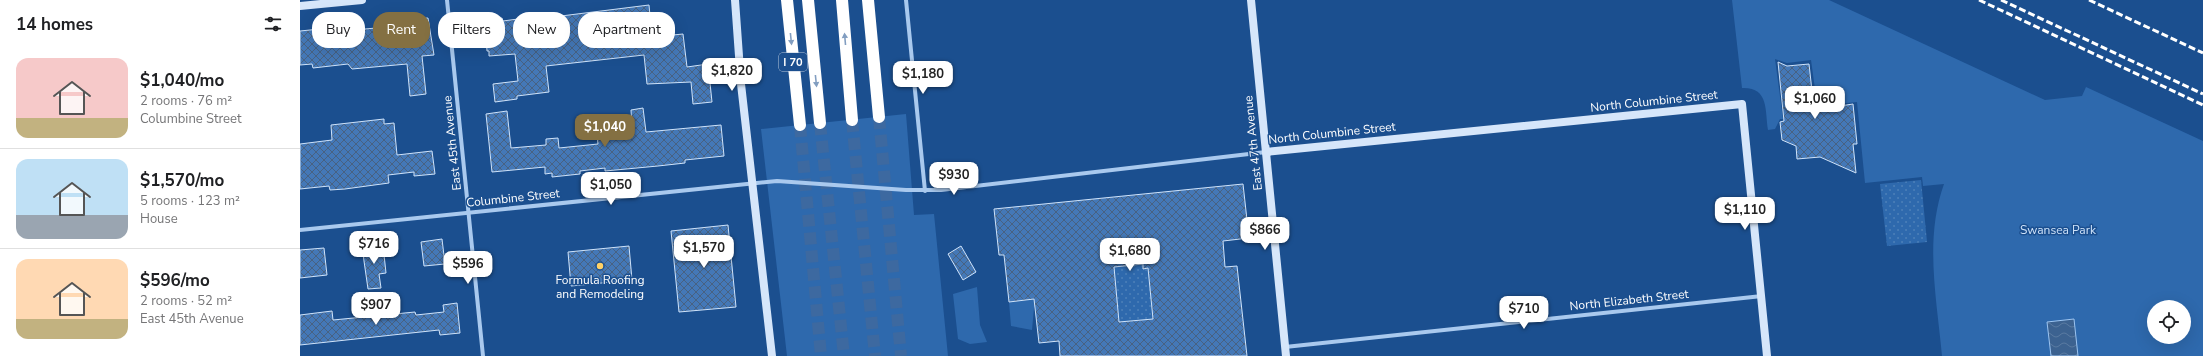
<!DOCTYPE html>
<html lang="en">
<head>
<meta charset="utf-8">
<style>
  :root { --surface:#fff; --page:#f2f2f2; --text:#202124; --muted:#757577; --line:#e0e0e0; --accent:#847042 }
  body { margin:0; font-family:"Nunito Sans",sans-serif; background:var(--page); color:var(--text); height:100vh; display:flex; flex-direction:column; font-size:15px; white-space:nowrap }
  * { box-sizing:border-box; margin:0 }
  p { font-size:13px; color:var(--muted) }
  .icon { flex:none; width:22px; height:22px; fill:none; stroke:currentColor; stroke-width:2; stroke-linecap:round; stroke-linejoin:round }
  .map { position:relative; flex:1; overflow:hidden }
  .drawer { display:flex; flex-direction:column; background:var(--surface); width:300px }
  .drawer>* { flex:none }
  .top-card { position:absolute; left:12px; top:12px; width:380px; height:36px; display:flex; gap:8px }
  .controls { position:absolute; left:1847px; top:300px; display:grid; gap:8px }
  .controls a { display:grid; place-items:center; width:44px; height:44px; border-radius:50%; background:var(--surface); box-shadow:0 4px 16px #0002; font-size:20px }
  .price { position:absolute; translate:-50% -34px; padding:0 9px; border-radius:8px; background:#fff; color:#222; font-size:13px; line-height:26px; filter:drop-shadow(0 1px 2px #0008) }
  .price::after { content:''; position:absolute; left:50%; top:24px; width:12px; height:9px; margin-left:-6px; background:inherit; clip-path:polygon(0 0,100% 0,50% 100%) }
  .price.current { background:var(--accent); color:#fff }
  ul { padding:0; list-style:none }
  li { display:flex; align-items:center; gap:12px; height:100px; padding:0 16px }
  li+li { border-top:1px solid var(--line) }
  li span { display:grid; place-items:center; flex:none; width:112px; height:80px; border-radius:12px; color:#555 }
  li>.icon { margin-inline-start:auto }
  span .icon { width:48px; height:48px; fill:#fffc; stroke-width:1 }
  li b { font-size:17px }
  h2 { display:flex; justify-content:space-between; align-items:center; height:48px; padding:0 16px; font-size:17px }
  .pill { padding:0 14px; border-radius:16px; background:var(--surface); box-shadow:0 4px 16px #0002; font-size:14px; line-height:36px }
  .pill.current { background:var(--accent); color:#fff }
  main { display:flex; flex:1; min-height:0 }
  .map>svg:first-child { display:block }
  .green { fill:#2e69ad; fill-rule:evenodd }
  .garden { fill:url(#garden-dots) }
  .water { fill:url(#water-waves); stroke:#9cc4f0 }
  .building { fill:url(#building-cross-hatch); stroke:#cfe3fa; fill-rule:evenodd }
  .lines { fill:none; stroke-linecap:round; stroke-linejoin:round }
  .highway-tunnel { stroke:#3d69a0; stroke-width:12; stroke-dasharray:12 6; stroke-linecap:butt }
  .street { stroke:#a9c9ee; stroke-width:4 }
  .secondary { stroke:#d6e6fa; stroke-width:8 }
  .highway { stroke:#fff; stroke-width:12 }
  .rail { stroke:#fff; stroke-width:3; stroke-dasharray:7 3; stroke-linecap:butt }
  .oneway { fill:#829ec1 }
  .poi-dot { fill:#ffd166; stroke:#1b4f8f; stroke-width:1.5 }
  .labels { text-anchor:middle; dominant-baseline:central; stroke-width:3; stroke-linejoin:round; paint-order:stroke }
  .shield { fill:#1b4f8f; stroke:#bbcadd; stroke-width:1 }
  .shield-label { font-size:11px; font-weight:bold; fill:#fff }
  .street-label { font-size:12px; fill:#fff; stroke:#1b4f8f }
  .park-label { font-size:12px; fill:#cfe3fa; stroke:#1b4f8f }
  .poi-label { font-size:12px; fill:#fff; stroke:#1b4f8f }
</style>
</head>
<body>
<main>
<section class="drawer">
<h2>14 homes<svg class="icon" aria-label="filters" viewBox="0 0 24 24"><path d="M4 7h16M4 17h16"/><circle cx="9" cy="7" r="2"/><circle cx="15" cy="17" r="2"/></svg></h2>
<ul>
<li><span style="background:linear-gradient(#f6c9c9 75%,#c2b280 0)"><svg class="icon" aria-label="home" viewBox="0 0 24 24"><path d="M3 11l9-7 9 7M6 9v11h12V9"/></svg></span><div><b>$1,040/mo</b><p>2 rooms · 76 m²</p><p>Columbine Street</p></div></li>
<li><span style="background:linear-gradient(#bfe0f5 70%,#9aa5b1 0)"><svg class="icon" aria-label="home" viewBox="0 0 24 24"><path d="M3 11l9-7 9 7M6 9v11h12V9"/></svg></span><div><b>$1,570/mo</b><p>5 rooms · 123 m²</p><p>House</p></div></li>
<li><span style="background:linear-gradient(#ffd9b3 75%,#c2b280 0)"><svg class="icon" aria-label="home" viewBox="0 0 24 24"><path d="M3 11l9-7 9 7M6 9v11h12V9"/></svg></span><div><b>$596/mo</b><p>2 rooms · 52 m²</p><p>East 45th Avenue</p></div></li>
</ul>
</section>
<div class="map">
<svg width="1903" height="356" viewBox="0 0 1903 356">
  <defs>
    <pattern id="garden-dots" width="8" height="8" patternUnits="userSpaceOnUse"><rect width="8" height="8" fill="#2e69ad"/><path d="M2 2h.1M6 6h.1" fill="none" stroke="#4d80b9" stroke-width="1.8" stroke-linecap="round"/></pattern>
    <pattern id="water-waves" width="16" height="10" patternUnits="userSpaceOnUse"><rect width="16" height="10" fill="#3c6290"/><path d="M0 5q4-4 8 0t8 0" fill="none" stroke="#597aa1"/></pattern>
    <pattern id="building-cross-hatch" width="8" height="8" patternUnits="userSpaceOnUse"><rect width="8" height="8" fill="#4478b7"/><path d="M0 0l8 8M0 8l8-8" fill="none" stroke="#486282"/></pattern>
  </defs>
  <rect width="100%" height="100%" fill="#1b4f8f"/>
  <!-- green -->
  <g class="green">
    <path d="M1432 0H1529L1745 100 1782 96 1786 87 1903 141V356H1642C1637 299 1624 240 1644 184L1623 186 1622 177 1565 183 1557 102 1536 104 1535 96 1515 89 1511 60 1487 63 1475 59 1483 119H1480L1475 129 1468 130C1465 110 1469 87 1442 88ZM1854 307H1884V337H1854Z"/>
    <polygon points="606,114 614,215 634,214 648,356 487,356 461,129"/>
    <polygon points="677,287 680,325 687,342 670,344 658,339 653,294"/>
    <polygon points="738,299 734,308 732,330 711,326 709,302"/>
  </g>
  <!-- garden -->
  <g class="garden">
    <polygon points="1621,180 1627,242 1587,246 1580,184"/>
    <polygon points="843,264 843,269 848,268 853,319 819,322 814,272 807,267"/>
  </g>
  <!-- water -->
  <polygon class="water" points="1774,319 1778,356 1751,356 1747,322"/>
  <!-- building -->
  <g class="building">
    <polygon points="349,5 352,37 383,34 387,67 408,64 412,102 393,104 391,82 347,84 344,55 246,66 249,92 217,96 217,99 195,102 193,84 218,81 215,54 189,56 189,51 187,51 185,20 202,18 203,21 218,19 221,21"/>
    <polygon points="128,18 134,55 122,56 126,94 110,96 107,64 52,69 48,64 13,68 12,64 0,65 0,31 20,29 21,33 76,28 113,24 115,24 114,19"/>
    <polygon points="1478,62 1487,66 1509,64 1512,91 1533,100 1533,107 1553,104 1557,144 1553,144 1556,173 1520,157 1497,159 1496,146 1482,140 1480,122 1484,121"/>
    <polygon points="343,108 346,132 421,125 424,156 385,160 385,163 358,166 305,171 305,168 280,171 280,174 252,177 252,173 245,174 245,167 192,172 186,114 207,111 211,148 246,145 246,139 258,138 259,148 298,144 297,135 315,133 314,128 332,126 331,110"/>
    <polygon points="84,119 84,124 94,123 97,155 132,151 135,174 114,176 114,172 88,175 89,183 45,189 30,190 29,186 0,189 0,144 32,140 31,125"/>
    <path d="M943 184 949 238 923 241 925 267 937 266 947 356H760L759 341 739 343 734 299 709 302 704 255H699L694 209ZM843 264V269L848 268 853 319 819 322 814 267Z"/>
    <polygon points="428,225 436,307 379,312 371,231"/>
    <polygon points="142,239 145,264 124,266 121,242"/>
    <polygon points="83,245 86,273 79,274 81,288 68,289 62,247"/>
    <polygon points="329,246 332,280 271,286 268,252"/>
    <polygon points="661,246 676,272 663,280 648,254"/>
    <polygon points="24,248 27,275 0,278 0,250"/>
    <polygon points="157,303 160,333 140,335 139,330 0,345 0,315 32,311 33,320 115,312 116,315 144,312 143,305"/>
  </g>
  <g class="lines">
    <!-- highway-tunnel -->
    <g class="highway-tunnel">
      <polyline points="579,117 601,356"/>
      <polyline points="552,120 575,356"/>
      <polyline points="520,123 544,356"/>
      <polyline points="500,125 521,356"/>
    </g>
    <!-- street -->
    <g class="street">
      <polyline points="147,0 183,356"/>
      <polyline points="606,0 625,191"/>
      <polyline points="0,230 477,181 606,190 641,190 966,152"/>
      <polyline points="985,347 1462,296"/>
    </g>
    <!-- secondary -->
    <g class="secondary">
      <polyline points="435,0 441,84 472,356"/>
      <polyline points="951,0 986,356"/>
      <polyline points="0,6 62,0"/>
      <polyline points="966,152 1442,104 1467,356"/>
    </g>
    <!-- highway -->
    <g class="highway">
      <polyline points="487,0 500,125"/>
      <polyline points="508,0 520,123"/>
      <polyline points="542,0 552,120"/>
      <polyline points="568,0 579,117"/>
    </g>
    <!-- rail -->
    <g class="rail">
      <polyline points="1679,0 1903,105"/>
      <polyline points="1701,0 1903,94"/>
      <polyline points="1789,0 1903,53"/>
    </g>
  </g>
  <!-- one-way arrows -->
  <defs><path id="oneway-solid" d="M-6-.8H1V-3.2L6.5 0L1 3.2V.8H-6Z"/></defs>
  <g class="oneway">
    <use href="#oneway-solid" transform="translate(491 39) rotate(84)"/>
    <use href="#oneway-solid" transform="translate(545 39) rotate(-95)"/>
    <use href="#oneway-solid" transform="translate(516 81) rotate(84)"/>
  </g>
  <!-- markers -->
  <circle class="poi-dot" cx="300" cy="266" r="4"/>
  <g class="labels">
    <!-- shield labels -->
    <rect class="shield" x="479" y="53" width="28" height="18" rx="3"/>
    <g class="shield-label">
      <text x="493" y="62">I 70</text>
    </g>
    <!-- street labels -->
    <g class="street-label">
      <text transform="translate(1354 101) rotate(-6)">North Columbine Street</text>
      <text transform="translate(1032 133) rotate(-6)">North Columbine Street</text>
      <text transform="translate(152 143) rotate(-96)">East 45th Avenue</text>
      <text transform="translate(953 143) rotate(-96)">East 47th Avenue</text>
      <text transform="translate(213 198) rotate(-6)">Columbine Street</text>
      <text transform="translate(1329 300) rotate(-6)">North Elizabeth Street</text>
    </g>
    <!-- park labels -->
    <g class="park-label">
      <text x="1758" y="230">Swansea Park</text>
    </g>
    <!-- poi labels -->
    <g class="poi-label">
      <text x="300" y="280">Formula Roofing<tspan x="300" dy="14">and Remodeling</tspan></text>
    </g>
  </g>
</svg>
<div class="controls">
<a><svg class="icon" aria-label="locate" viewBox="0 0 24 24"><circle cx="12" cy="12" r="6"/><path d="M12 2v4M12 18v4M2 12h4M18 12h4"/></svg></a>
</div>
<b class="price" style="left:432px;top:92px">$1,820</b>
<b class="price" style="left:623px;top:95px">$1,180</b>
<b class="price" style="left:1515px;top:120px">$1,060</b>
<b class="price current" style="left:305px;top:148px">$1,040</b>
<b class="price" style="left:654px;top:196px">$930</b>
<b class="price" style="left:311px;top:206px">$1,050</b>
<b class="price" style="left:1445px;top:231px">$1,110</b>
<b class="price" style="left:965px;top:251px">$866</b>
<b class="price" style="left:74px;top:265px">$716</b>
<b class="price" style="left:404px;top:269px">$1,570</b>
<b class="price" style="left:830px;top:272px">$1,680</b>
<b class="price" style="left:168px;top:285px">$596</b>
<b class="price" style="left:76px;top:326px">$907</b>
<b class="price" style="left:1224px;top:330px">$710</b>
<div class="top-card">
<a class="pill">Buy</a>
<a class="pill current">Rent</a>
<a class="pill">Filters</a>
<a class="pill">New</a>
<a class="pill">Apartment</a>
</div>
</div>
</main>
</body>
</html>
